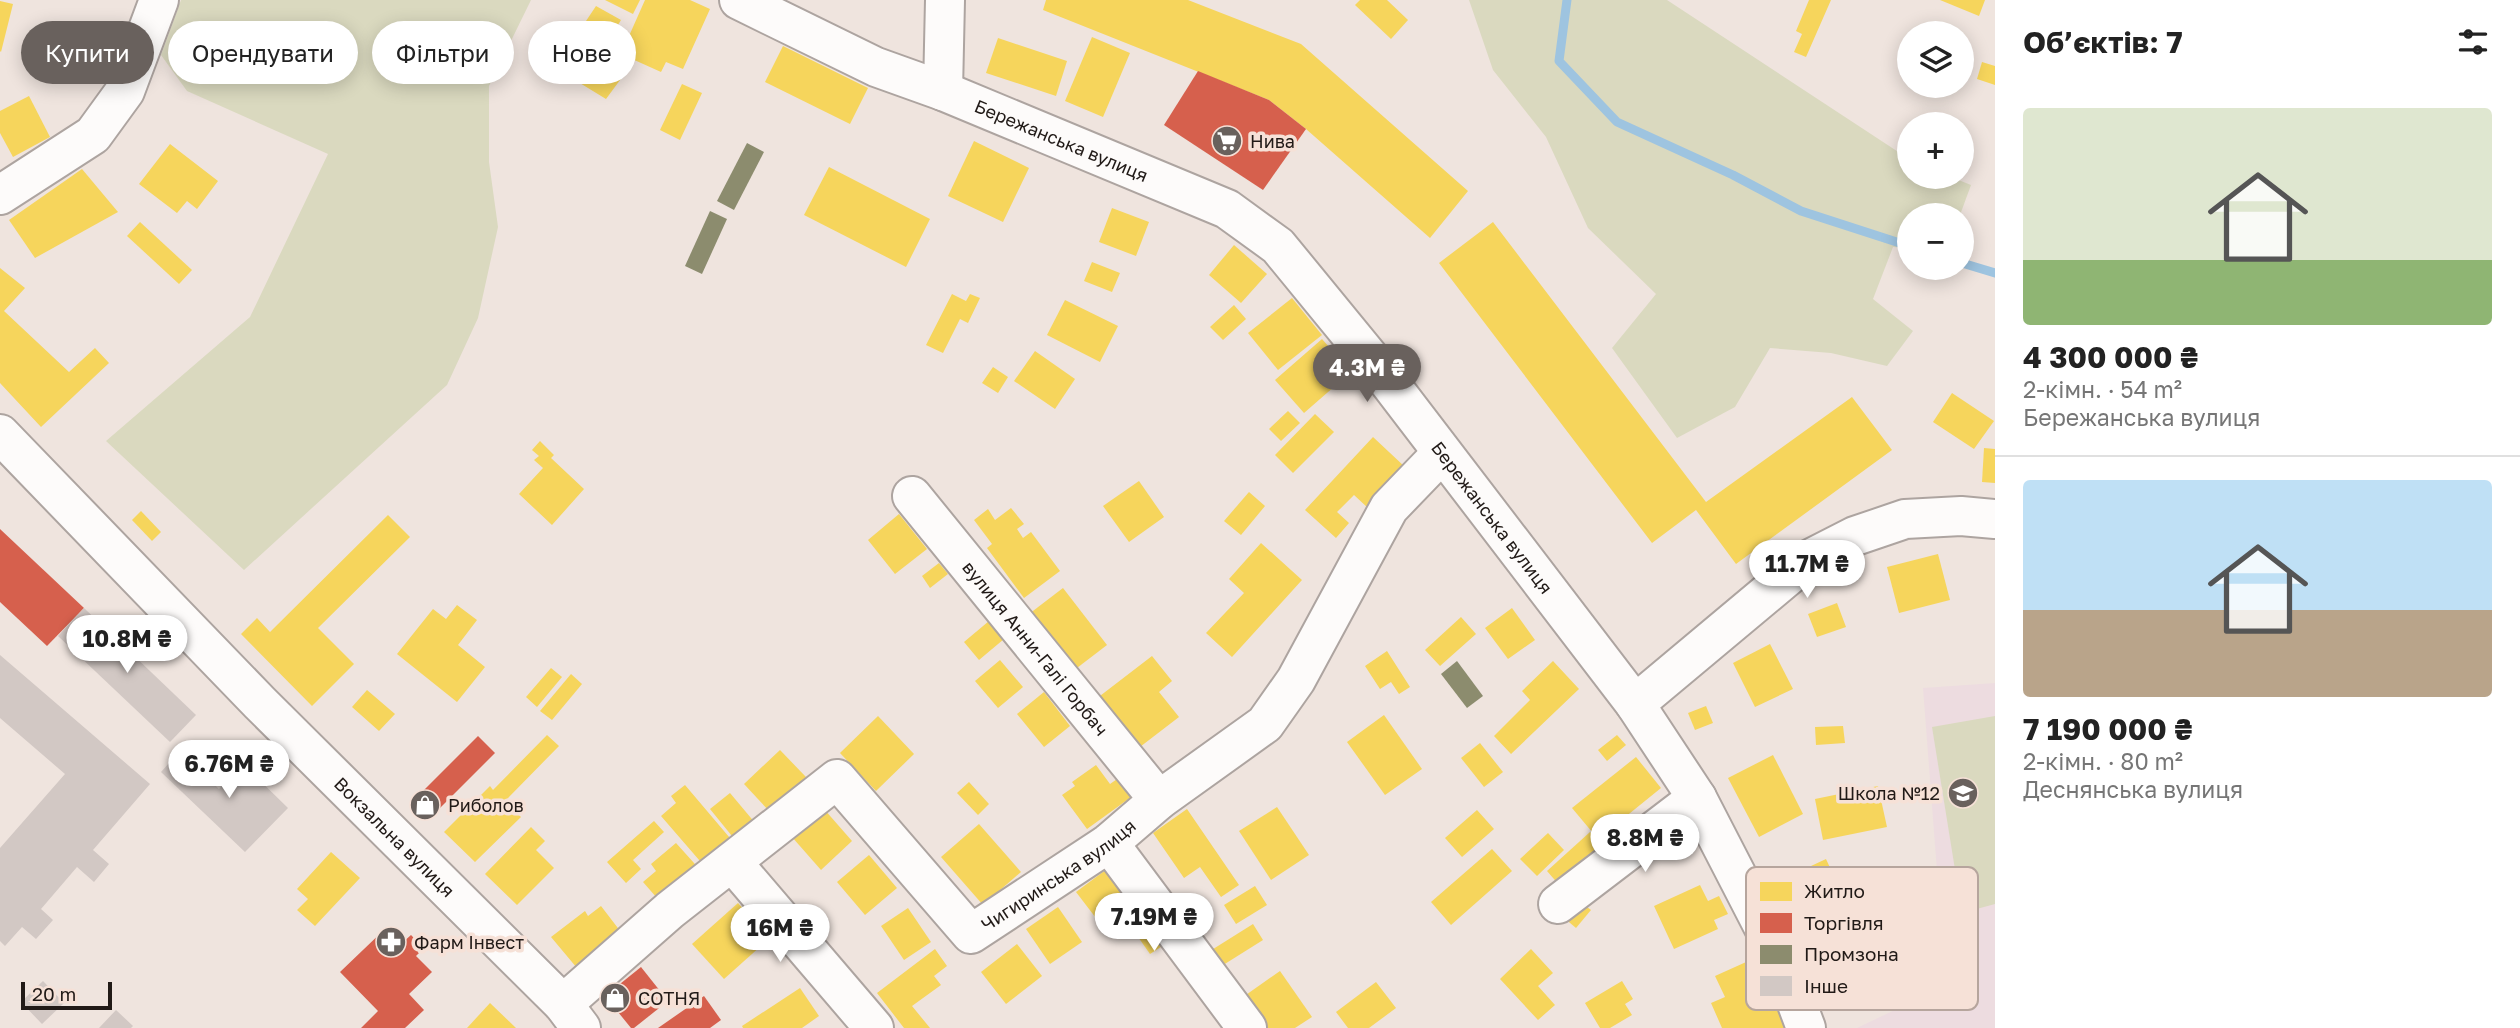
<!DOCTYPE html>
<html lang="uk">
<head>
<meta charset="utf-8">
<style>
  :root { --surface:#fff; --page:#f6f6f6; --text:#222; --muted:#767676; --line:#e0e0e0; --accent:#69615d }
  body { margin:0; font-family:"Golos Text",sans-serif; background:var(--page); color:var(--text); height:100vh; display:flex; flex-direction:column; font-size:26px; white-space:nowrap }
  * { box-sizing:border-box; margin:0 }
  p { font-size:23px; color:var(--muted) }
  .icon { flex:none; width:38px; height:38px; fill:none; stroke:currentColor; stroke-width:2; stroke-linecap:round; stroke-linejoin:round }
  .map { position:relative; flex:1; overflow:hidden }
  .drawer { display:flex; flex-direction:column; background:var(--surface); width:525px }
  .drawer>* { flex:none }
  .guide { position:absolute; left:21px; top:21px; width:665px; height:63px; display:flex; gap:14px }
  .fabs { position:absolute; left:1897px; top:21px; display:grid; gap:14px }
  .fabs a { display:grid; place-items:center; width:77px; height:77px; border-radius:50%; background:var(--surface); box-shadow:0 4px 18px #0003; font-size:35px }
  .scale { position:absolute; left:21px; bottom:18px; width:91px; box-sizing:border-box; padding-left:7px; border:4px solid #211a17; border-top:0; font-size:19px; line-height:24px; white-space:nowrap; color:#211a17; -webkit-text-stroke:5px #f6e1d7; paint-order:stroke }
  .price { position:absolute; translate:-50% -60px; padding:0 16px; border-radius:24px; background:#fff; color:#222; font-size:23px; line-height:46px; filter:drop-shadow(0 2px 4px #0008) }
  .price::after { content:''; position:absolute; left:50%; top:42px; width:21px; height:16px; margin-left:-10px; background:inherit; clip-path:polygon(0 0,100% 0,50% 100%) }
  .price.current { background:var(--accent); color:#fff }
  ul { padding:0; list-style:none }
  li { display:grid; align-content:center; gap:14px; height:371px; padding:0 28px }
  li+li { border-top:2px solid var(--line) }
  li span { display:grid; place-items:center; height:217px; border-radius:7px; color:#555 }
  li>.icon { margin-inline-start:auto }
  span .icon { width:126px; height:126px; fill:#fffc; stroke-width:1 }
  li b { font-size:30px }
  h2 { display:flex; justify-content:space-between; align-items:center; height:84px; padding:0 28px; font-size:30px }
  .pill { padding:0 24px; border-radius:32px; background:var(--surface); box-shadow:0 4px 18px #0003; font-size:24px; line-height:63px }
  .pill.current { background:var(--accent); color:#fff }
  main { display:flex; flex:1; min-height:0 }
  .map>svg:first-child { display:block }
  .education { fill:#eddce0 }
  .green { fill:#dad9bf }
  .homes { fill:#f6d55c }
  .shops { fill:#d6604d }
  .industry { fill:#8c8c6e }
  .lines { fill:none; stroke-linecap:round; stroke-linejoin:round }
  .stream { stroke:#9ec4e0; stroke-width:9 }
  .building { fill:#d2c8c4 }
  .minor-casing { stroke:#ada4a0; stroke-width:42 }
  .major-casing { stroke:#ada4a0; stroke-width:42 }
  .minor { stroke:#fdfbfa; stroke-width:38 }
  .major { stroke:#fdfbfa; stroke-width:38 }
  .labels { text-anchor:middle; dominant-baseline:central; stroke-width:7; stroke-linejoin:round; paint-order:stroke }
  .street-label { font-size:18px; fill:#211a17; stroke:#f6e1d7 }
  .poi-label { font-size:18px; fill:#211a17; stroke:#f6e1d7; text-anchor:start }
  .key { fill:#f6e1d7; stroke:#b6a59d; stroke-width:2 }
  .key-label { font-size:19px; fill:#211a17 }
</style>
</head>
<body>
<main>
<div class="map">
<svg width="1995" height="1028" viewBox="0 0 1995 1028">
  <rect width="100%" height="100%" fill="#efe4de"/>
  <!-- education -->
  <polygon class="education" points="1995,683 1995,1028 1857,1028 1968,975 1939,897 1923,688"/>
  <!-- green -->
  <g class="green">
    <polygon points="181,0 531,0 489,86 489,162 498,227 478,318 447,385 244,570 106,441 250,317 328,154 187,91 161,55"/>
    <polygon points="1469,0 1667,0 1909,159 1909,177 1951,177 1971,185 1960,215 1909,215 1909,248 1893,247 1873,299 1913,331 1887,366 1831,353 1770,348 1735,407 1677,438 1612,348 1656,294 1588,228 1546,137 1493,70"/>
    <polygon points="1995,716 1995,904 1962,913 1932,727"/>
  </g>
  <!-- homes -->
  <g class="homes">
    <polygon points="605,0 640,0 633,14"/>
    <polygon points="645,0 690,0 710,9 683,69 666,62 661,72 621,54"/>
    <polygon points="1046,0 1188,0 1301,44 1468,191 1430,238 1306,129 1269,100 1043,10"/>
    <polygon points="1360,0 1387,0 1408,20 1391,39 1355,5"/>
    <polygon points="1809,0 1831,0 1806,57 1794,52 1802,34 1796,31"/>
    <polygon points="1940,0 1985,0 1979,16"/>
    <polygon points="0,1 13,4 1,52 0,51"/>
    <polygon points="596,6 621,20 610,38 613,44 603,59 623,76 606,99 552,66 561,54 569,57 576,47 587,52 598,35 584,24"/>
    <polygon points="1092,37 1130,53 1103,117 1065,101"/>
    <polygon points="998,38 1067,61 1056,96 986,73"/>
    <polygon points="783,46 868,88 850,124 765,82"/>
    <polygon points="1982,62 1995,66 1995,85 1977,79"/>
    <polygon points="682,84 702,93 680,140 660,130"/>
    <polygon points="29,96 50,137 13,157 0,133 0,111"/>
    <polygon points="974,141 1029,168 1003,222 948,196"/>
    <polygon points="170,144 218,181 197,209 187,201 177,213 139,184"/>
    <polygon points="829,167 930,219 906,267 804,215"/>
    <polygon points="82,169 118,212 35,258 9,220"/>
    <polygon points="1112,208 1149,222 1136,256 1099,242"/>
    <polygon points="140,222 192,270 179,284 127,236"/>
    <polygon points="1493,222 1706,502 1852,397 1892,450 1736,564 1696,510 1652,543 1439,263"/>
    <polygon points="1234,245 1267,274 1241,303 1209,275"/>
    <polygon points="1092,262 1120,273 1112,292 1084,281"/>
    <polygon points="0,268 25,288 4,311 69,372 95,348 109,363 41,427 0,383"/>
    <polygon points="952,294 966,301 970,294 980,298 968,323 960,319 943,353 926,345"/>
    <polygon points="1292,298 1322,335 1278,370 1248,333"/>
    <polygon points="1065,300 1118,326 1100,362 1047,335"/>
    <polygon points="1234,305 1246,319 1223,340 1210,327"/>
    <polygon points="1322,339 1351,372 1304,413 1275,380"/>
    <polygon points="1035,351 1075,379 1055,409 1014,381"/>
    <polygon points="993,367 1008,377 998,393 982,383"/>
    <polygon points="1952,393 1994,421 1974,449 1933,422"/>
    <polygon points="1288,411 1300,423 1281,441 1269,429"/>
    <polygon points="1315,414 1334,432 1293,473 1275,455"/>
    <polygon points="1373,437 1405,467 1368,508 1354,495 1337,512 1349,523 1336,538 1305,510"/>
    <polygon points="540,441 554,455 551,458 584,489 552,525 519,494 543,468 534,460 539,456 532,450"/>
    <polygon points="1984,448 1995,449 1995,483 1982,482"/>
    <polygon points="1139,481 1164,517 1129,542 1103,506"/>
    <polygon points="1249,492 1265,506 1241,535 1224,521"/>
    <polygon points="1011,508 1024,524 1017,529 1023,538 1031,532 1060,571 1024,598 987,548 992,544 974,520 988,509 995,520"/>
    <polygon points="141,511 161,532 152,541 132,520"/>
    <polygon points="899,514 927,549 895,574 868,540"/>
    <polygon points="388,515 410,537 318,628 354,664 312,706 241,634 257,618 270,632"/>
    <polygon points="1261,543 1302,580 1232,657 1206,633 1244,593 1229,579"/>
    <polygon points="1938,554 1950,600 1899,613 1887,567"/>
    <polygon points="939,563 948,574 930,588 922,576"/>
    <polygon points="1063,588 1107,645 1073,671 1029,614"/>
    <polygon points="1837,603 1846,627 1817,637 1808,614"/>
    <polygon points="457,605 477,620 458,645 485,667 457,702 397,654 433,609 446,619"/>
    <polygon points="1512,608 1535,640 1508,659 1485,628"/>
    <polygon points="1461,617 1476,634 1440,666 1425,650"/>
    <polygon points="989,621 1004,639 979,660 964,642"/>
    <polygon points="1770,644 1793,689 1755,707 1733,663"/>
    <polygon points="1387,651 1410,687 1399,694 1391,682 1380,689 1365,666"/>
    <polygon points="1152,656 1172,681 1159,692 1179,717 1136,750 1096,699"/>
    <polygon points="1000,660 1023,687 998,708 975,681"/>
    <polygon points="1553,661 1579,689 1511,754 1494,736 1530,700 1522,691"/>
    <polygon points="551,668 562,677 537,707 526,697"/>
    <polygon points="571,674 582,684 552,720 540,711"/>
    <polygon points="367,690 395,714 379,731 352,707"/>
    <polygon points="1044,692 1070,726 1044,747 1017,714"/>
    <polygon points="1706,706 1713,723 1695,730 1688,713"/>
    <polygon points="1384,715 1422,769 1385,795 1347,742"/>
    <polygon points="878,716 914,754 876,791 840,753"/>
    <polygon points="1843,726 1845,743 1816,745 1815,727"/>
    <polygon points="547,735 559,746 505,801 521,817 475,862 444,832 490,786 493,790"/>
    <polygon points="1617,735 1626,745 1607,761 1598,750"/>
    <polygon points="1480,743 1503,772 1484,787 1461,758"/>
    <polygon points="780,750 806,777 770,812 744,784"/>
    <polygon points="1773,755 1803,814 1759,837 1728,778"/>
    <polygon points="1636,757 1661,788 1598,839 1572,808"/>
    <polygon points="1096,765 1110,784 1120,777 1134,795 1087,829 1062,795 1075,786 1072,782"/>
    <polygon points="969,782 989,804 978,815 957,793"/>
    <polygon points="685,785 735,844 706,868 661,816 676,803 671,796"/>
    <polygon points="1878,786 1887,827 1823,840 1815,799"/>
    <polygon points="730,793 756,824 736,841 710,809"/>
    <polygon points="1277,807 1309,855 1271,880 1239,831"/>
    <polygon points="824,809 852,841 821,870 792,837"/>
    <polygon points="1187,809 1239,885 1221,897 1200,867 1184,878 1153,833"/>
    <polygon points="1477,810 1494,829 1462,857 1445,838"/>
    <polygon points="654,821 664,832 633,860 641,869 626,883 607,862"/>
    <polygon points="979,824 1021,872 983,905 941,857"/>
    <polygon points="531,827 545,841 536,850 554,868 517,905 485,874"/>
    <polygon points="1590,832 1603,846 1560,886 1547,871"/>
    <polygon points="1548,833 1564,850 1537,876 1520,859"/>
    <polygon points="676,843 703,873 664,906 643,882 656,871 651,864"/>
    <polygon points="1492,849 1512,871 1451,925 1431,902"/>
    <polygon points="331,852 360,878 315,926 297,910 308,899 297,889"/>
    <polygon points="869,855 897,888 865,915 837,882"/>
    <polygon points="1826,859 1845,900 1800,921 1781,880"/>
    <polygon points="1107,869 1130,899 1099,922 1076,892"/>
    <polygon points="1700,885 1708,901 1719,896 1728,914 1714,920 1718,929 1674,949 1654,906"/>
    <polygon points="1255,886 1267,905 1236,924 1224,905"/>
    <polygon points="1578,900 1591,910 1576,928 1563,917"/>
    <polygon points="738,903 770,938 724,979 692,944"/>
    <polygon points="601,906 624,936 577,968 551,937 585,911 588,916"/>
    <polygon points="1058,907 1082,942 1050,964 1026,929"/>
    <polygon points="908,908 931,942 904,960 881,926"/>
    <polygon points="1150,924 1164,945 1150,954 1136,934"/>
    <polygon points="1253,924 1263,940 1220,967 1210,951"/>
    <polygon points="1017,944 1042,976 1006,1004 981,972"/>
    <polygon points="935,949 947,966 934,976 941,985 912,1006 930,1028 904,1028 877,993"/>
    <polygon points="1531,949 1553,973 1538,986 1555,1005 1538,1020 1500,979"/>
    <polygon points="1755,958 1785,1028 1722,1028 1711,1003 1725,997 1715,976"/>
    <polygon points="1280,971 1312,1017 1295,1028 1264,1028 1243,997"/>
    <polygon points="1622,981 1633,999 1625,1004 1632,1015 1610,1028 1600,1028 1585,1003"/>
    <polygon points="1376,982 1396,1008 1369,1028 1348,1028 1336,1012"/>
    <polygon points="800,988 819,1016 802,1028 743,1028 742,1026"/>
    <polygon points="490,1003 516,1028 467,1028"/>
  </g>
  <!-- shops -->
  <g class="shops">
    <polygon points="1198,71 1269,100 1306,129 1263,190 1164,125"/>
    <polygon points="0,529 84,608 47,646 0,602"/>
    <polygon points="478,736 495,753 430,818 413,801"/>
    <polygon points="387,927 402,943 411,935 424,948 416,956 432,972 409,994 424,1010 405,1028 361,1028 378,1011 340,972"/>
    <polygon points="641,967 668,1001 634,1028 631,1028 605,996"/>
    <polygon points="704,996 721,1020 710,1028 658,1028"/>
  </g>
  <!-- industry -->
  <g class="industry">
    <polygon points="747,143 764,152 734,210 717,201"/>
    <polygon points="710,211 727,219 702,274 685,266"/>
    <polygon points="1457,661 1483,696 1467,708 1441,674"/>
  </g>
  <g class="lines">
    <!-- stream -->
    <g class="stream">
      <polyline points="1567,0 1559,61 1617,122 1733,175 1801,211 1909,246"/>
      <polyline points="1962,263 1995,273"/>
    </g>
  </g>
  <!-- building -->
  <g class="building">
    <polygon points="84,608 196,715 170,742 58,636"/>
    <polygon points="0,655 150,784 93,850 109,864 94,882 77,867 41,909 53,920 36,939 22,927 5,946 0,941 0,848 65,774 0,718"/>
    <polygon points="180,751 219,789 243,764 288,808 245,852 161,772"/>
    <polygon points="43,981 64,1003 42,1024 21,1002"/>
    <polygon points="116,1010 133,1026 131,1028 99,1028"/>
  </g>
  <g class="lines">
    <!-- minor casing -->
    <g class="minor-casing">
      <g id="minor">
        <path id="s1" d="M739 0 876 67 943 91 1227 209 1278 246 1378 368 1635 704 1697 798 1780 959 1806 1028"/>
        <polyline points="943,91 945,0"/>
        <polyline points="0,195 93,135 125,91 159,0"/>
        <path id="s2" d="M912 496 1159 800"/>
        <polyline points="1635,704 1806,561 1855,536 1905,519 1961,516 1995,519"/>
        <polyline points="1109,843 1247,1028"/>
        <polyline points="732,862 874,1028"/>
        <polyline points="1558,904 1697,798"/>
        <path id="s3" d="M563 1004 670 910 837 779 971 934 1109 843 1159 800 1265 724 1296 680 1389 508 1442 453"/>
      </g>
    </g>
    <!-- major casing -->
    <g class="major-casing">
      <g id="major">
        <path id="s4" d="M0 434 260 703 563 1004 581 1028"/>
      </g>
    </g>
    <!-- minor -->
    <use href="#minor" class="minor"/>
    <!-- major -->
    <use href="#major" class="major"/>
  </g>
  <!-- icons -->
  <defs>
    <g id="supermarket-disc" transform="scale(1.575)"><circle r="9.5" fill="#69615d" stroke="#f6e1d7"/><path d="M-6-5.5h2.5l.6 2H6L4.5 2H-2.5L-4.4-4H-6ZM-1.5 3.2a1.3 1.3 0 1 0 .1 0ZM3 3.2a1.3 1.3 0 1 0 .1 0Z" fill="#fff"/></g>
    <g id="school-disc" transform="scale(1.575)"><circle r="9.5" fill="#69615d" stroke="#f6e1d7"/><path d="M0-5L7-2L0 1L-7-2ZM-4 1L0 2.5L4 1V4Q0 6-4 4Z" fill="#fff"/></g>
    <g id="shop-disc" transform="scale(1.575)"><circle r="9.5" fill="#69615d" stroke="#f6e1d7"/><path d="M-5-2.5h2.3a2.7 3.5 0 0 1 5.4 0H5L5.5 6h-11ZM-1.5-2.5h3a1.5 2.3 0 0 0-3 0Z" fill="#fff"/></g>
    <g id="pharmacy-disc" transform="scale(1.575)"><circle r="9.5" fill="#69615d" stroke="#f6e1d7"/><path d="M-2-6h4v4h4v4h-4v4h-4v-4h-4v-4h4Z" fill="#fff"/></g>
  </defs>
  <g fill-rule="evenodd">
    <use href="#supermarket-disc" x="1227" y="141"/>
    <use href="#school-disc" x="1963" y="793"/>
    <use href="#shop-disc" x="425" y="805"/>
    <use href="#pharmacy-disc" x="391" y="942"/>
    <use href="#shop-disc" x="615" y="998"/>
  </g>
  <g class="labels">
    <!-- street labels -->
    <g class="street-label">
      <text stroke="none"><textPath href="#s1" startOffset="352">Бережанська вулиця</textPath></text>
      <text stroke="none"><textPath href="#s1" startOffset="940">Бережанська вулиця</textPath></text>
      <text stroke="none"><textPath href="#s2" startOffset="196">вулиця Анни-Галі Горбач</textPath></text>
      <text stroke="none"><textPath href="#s4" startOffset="564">Вокзальна вулиця</textPath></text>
      <text stroke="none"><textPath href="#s3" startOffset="665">Чигиринська вулиця</textPath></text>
    </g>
    <!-- poi labels -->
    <g class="poi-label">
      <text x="1250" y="141">Нива</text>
      <text x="1940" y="793" text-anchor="end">Школа №12</text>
      <text x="448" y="805">Риболов</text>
      <text x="414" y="942">Фарм Інвест</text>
      <text x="638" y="998">СОТНЯ</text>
    </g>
  </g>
  <!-- legend -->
  <rect x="1746" y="867" width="232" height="143" rx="10" class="key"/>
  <rect x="1760" y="882" width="32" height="19" fill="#f6d55c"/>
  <rect x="1760" y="913" width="32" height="20" fill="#d6604d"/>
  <rect x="1760" y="945" width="32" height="19" fill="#8c8c6e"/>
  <rect x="1760" y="976" width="32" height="20" fill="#d2c8c4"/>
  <g class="key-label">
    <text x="1804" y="898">Житло</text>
    <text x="1804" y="930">Торгівля</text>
    <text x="1804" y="961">Промзона</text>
    <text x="1804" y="993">Інше</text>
  </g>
</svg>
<div class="fabs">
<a><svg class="icon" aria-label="layers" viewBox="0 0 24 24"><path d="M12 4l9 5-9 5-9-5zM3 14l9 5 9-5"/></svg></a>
<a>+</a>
<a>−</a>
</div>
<div class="scale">20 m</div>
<b class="price current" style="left:1367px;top:404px">4.3M ₴</b>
<b class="price" style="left:1807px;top:600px">11.7M ₴</b>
<b class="price" style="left:127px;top:675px">10.8M ₴</b>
<b class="price" style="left:229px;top:800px">6.76M ₴</b>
<b class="price" style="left:1645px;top:874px">8.8M ₴</b>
<b class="price" style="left:1154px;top:953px">7.19M ₴</b>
<b class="price" style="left:780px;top:964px">16M ₴</b>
<div class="guide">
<a class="pill current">Купити</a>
<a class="pill">Орендувати</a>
<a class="pill">Фільтри</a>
<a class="pill">Нове</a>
</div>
</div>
<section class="drawer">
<h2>Об’єктів: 7<svg class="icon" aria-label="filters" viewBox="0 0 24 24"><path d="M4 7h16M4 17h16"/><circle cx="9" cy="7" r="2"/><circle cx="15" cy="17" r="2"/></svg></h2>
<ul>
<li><span style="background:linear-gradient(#dfe7d0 70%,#8fb573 0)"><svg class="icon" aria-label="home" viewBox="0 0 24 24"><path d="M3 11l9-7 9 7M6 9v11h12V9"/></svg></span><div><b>4 300 000 ₴</b><p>2-кімн. · 54 m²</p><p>Бережанська вулиця</p></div></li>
<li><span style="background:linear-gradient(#bfe0f5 60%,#b9a48a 0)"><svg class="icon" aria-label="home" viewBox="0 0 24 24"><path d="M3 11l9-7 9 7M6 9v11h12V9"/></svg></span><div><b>7 190 000 ₴</b><p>2-кімн. · 80 m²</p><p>Деснянська вулиця</p></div></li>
</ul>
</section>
</main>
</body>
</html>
